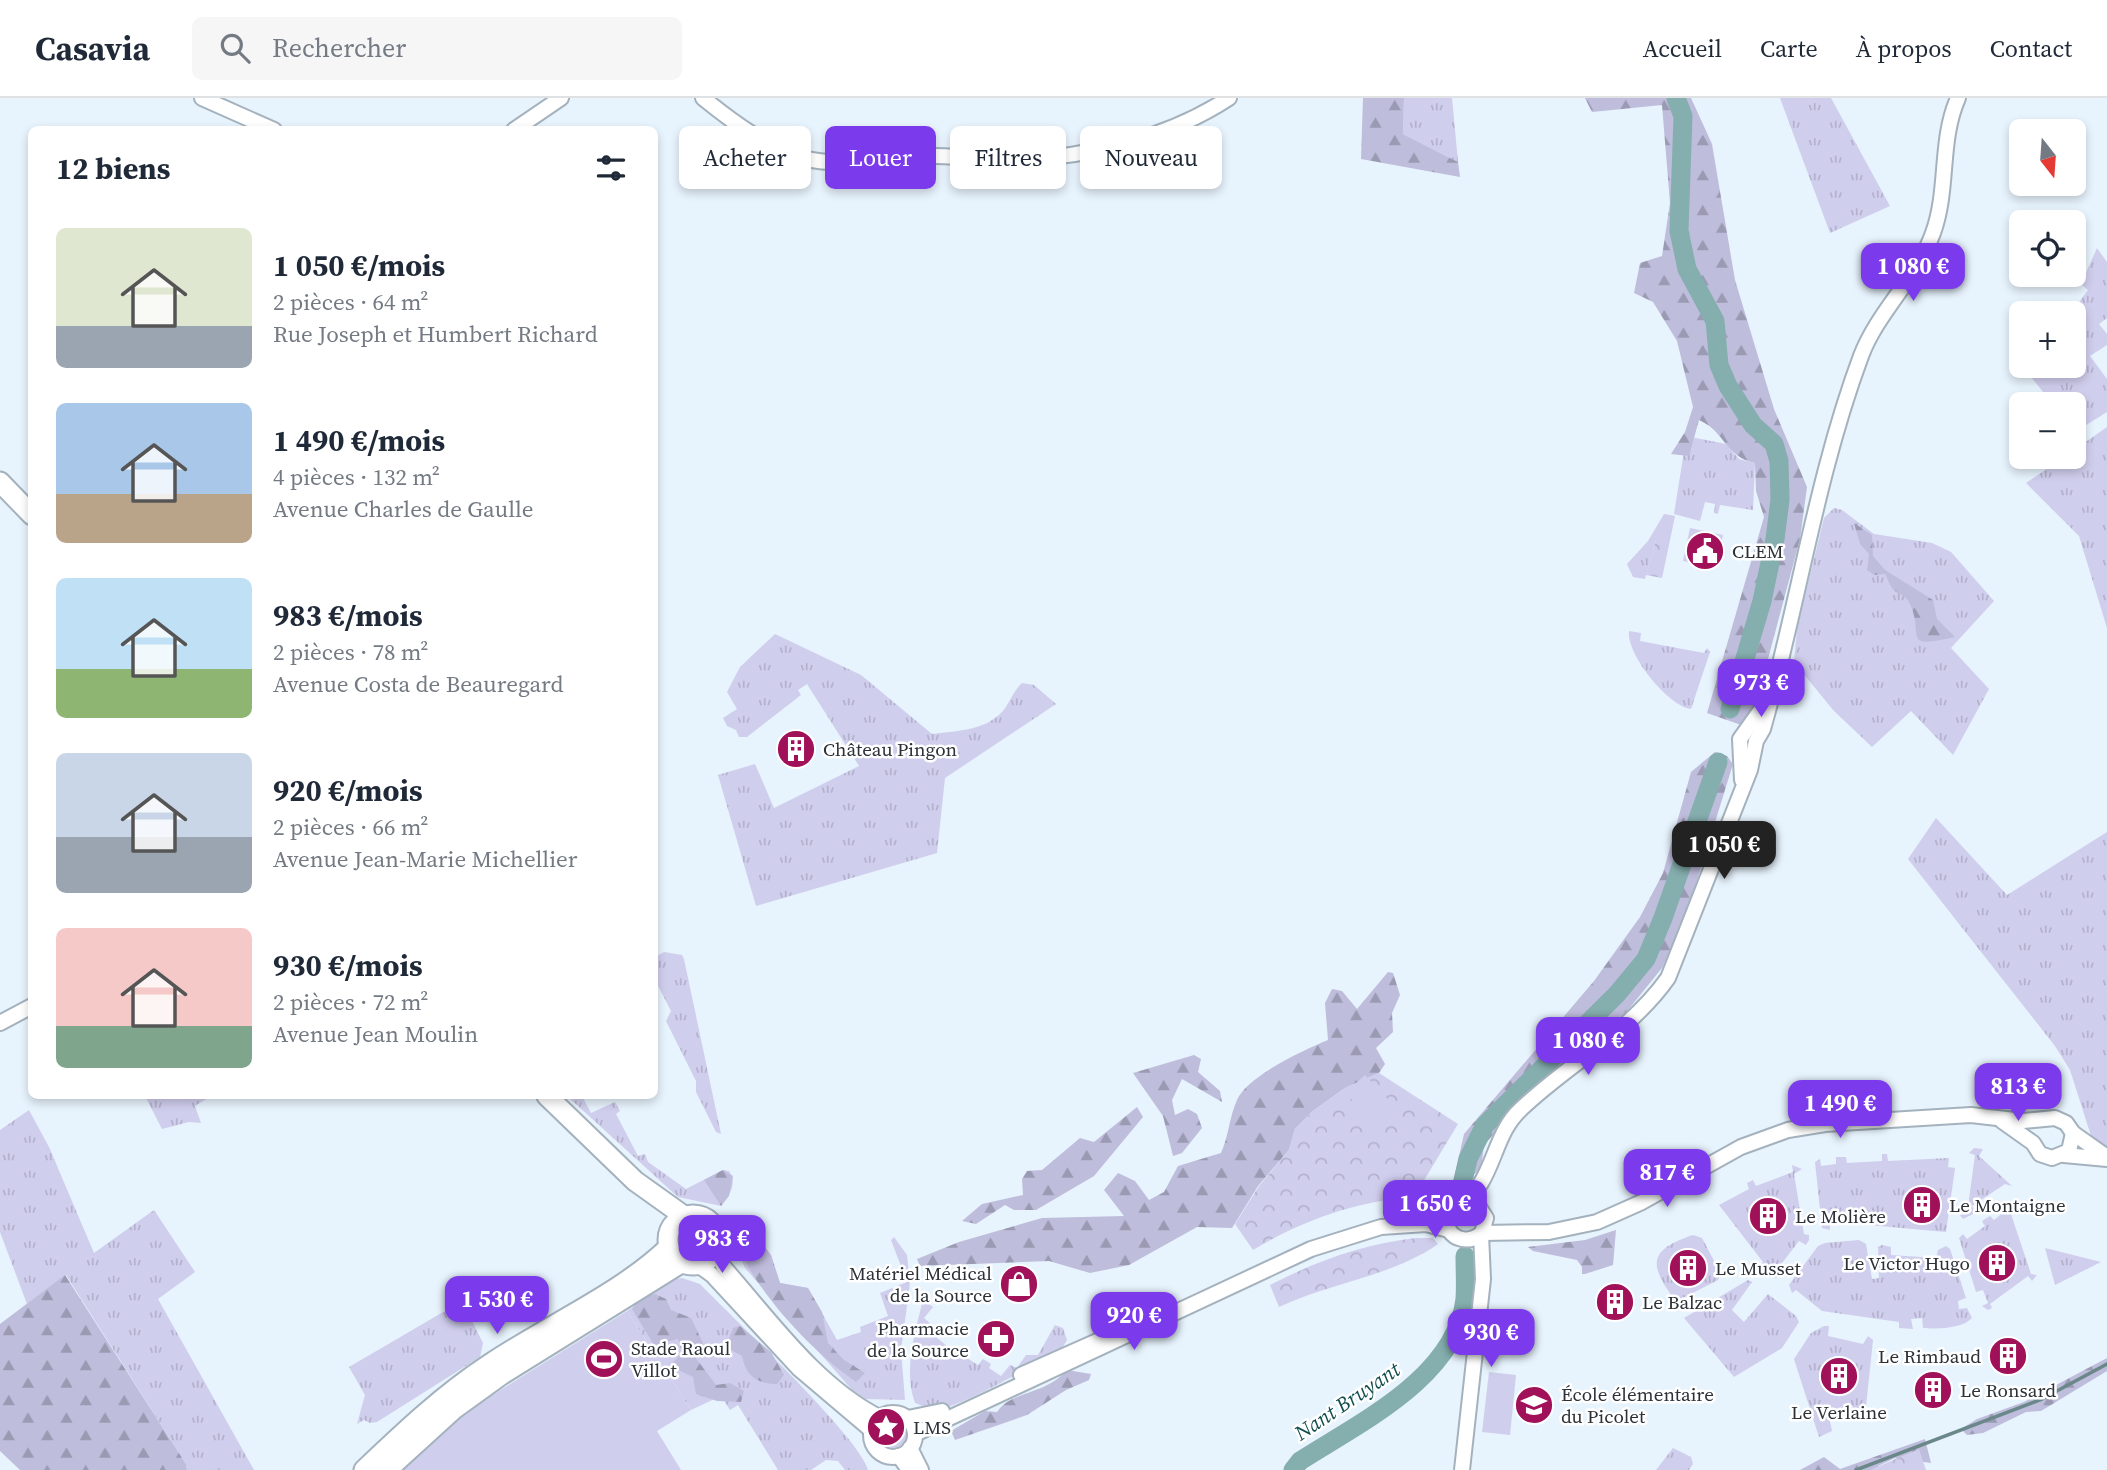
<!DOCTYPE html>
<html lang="fr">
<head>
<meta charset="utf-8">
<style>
  :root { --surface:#fff; --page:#f6f6f7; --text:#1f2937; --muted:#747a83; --line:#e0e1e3; --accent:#7c3aed }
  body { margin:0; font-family:"Source Serif 4",serif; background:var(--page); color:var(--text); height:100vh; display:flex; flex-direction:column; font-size:26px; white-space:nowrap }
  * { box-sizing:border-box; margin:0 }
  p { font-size:23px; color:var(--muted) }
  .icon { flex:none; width:38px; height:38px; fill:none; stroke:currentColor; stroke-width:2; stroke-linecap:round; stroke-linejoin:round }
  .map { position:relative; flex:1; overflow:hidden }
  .details { position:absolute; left:28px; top:28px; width:630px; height:973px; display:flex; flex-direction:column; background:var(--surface); border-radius:10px; box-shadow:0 4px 10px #0003 }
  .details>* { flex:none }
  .banner { position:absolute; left:679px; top:28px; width:665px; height:63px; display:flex; gap:14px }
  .needle { width:46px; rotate:163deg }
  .tools { position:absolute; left:2009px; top:21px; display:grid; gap:14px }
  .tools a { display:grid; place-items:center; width:77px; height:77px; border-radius:10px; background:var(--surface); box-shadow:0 4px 10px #0003; font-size:35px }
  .price { position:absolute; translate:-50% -60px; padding:0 16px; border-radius:14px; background:var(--accent); color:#fff; font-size:23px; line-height:46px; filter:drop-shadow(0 2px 4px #0008) }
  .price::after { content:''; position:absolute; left:50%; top:42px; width:21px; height:16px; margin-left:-10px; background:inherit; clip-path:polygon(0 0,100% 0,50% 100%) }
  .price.current { background:#222; color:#fff }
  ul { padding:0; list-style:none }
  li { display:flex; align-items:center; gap:21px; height:175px; padding:0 28px }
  li span { display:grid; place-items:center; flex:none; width:196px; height:140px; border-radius:10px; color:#555 }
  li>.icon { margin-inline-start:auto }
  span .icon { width:84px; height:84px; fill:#fffc; stroke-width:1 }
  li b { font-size:30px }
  h2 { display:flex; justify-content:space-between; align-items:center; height:84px; padding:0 28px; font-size:30px }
  .pill { padding:0 24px; border-radius:10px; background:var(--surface); box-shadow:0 4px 10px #0003; font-size:24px; line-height:63px }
  .pill.current { background:var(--accent); color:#fff }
  header { display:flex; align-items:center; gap:42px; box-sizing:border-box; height:98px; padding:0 35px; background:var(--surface); border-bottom:2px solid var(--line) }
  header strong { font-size:33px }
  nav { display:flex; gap:38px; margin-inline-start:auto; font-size:24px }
  .search { width:490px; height:63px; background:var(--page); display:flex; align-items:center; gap:18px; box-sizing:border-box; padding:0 24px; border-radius:10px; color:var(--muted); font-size:26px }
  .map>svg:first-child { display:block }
  .grass { fill:url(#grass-tufts) }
  .forest { fill:url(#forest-firs) }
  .park { fill:url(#park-crowns) }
  .garden { fill:#d0ceed }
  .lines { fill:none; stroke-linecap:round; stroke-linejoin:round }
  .stream { stroke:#6a888a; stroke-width:3.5 }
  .river { stroke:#85aeae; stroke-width:19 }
  .minor-casing { stroke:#a4b2be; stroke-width:18 }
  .major-casing { stroke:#a4b2be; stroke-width:23 }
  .minor { stroke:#fff; stroke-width:14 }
  .major { stroke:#fff; stroke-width:19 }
  .labels { text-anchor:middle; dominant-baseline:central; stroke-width:5; stroke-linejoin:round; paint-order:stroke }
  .poi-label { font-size:19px; fill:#2b3136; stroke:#fff; text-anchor:start }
  .water-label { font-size:21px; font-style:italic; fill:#104d4d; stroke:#fff }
</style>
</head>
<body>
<header>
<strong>Casavia</strong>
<div class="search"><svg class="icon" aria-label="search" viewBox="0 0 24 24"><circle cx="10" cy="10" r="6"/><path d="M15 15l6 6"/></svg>Rechercher</div>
<nav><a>Accueil</a><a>Carte</a><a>À propos</a><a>Contact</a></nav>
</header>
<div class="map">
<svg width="2107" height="1372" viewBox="0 0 2107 1372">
  <defs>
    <pattern id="grass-tufts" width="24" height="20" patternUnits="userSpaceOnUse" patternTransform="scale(1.75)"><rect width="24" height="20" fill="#d0ceed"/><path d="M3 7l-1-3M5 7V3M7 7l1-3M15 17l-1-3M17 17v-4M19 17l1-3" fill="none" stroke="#b3b1cc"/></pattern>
    <pattern id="forest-firs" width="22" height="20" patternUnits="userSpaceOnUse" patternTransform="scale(1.75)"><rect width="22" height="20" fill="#bfbddc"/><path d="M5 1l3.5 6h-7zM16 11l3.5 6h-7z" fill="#9b9ab3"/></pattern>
    <pattern id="park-crowns" width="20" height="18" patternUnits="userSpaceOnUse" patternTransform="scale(1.75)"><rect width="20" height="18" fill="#d0ceed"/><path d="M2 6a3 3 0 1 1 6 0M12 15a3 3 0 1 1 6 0" fill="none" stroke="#b3b1cc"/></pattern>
  </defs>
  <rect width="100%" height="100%" fill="#e7f3fd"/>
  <!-- grass -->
  <g class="grass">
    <polygon points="1404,0 1452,0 1458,64 1403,36"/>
    <polygon points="1780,0 1831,0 1890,108 1830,135"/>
    <polygon points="2097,150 2107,164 2107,220 2099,226 2107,236 2107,247 2090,258 2107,281 2107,314 2075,334 2074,306 2053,306 2031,279 2038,268 2074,268 2074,215 2071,215 2088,192 2081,186"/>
    <polygon points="2107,329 2107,530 2079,438 2026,385 2064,359 2074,359 2074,352"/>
    <polygon points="1691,339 1726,346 1739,361 1755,365 1753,412 1720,407 1718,416 1714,415 1715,406 1705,404 1700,423 1674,416 1685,347"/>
    <polygon points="1834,410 1842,412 1874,436 1932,445 1951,454 1994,503 1951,550 1989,591 1953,657 1911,613 1872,649 1833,612 1794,564 1797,530 1824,420"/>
    <polygon points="1664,416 1675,418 1670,442 1656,442 1645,481 1633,479 1627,466 1648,443"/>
    <path d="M1629 533 1641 535 1640 543 1704 555 1707 550 1710 554 1691 611C1668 608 1626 556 1629 533Z"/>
    <path d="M775 536 861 577 932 636C955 633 982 633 1000 616 1009 608 1012 594 1022 585L1034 587 1056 606 945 680 937 755 756 808 718 677 755 666 774 710 859 668 807 586 798 592 801 597 747 639H739L736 632 727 628 723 620 737 611 727 594 740 569Z"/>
    <polygon points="1936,720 2007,797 2107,734 2107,1051 2092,1041 2070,972 2055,948 1908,761"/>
    <polygon points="664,854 682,857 684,861 721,1036 716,1034 696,994 696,983 666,923 671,913 658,888 655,889 655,859"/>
    <polygon points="145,998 211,998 195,1008 201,1025 189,1024 162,1031"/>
    <path d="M567 998H582L591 1015 615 1004 620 1013 616 1016 638 1058 645 1056 648 1064 686 1091 723 1072 729 1073C738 1086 729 1098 721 1108L678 1099Z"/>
    <polygon points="29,1012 49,1049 94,1155 154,1112 195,1174 158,1201 254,1372 187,1372 186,1366 66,1177 27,1206 0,1134 0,1032"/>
    <polygon points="1974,1050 1983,1051 1979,1058 2012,1088 2005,1086 1972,1108 1975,1115 1963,1121 1960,1117 1967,1116 1975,1057 1969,1055"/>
    <polygon points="1882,1056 1887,1056 1888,1063 1949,1060 1948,1069 1955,1070 1946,1134 1846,1125 1830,1126 1830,1132 1822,1130 1815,1064 1820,1061 1821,1068 1836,1066 1836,1059 1846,1059 1847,1065 1882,1063"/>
    <polygon points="1792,1067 1802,1071 1794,1076 1804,1136 1809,1137 1809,1142 1806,1147 1799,1143 1779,1169 1785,1174 1776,1180 1758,1170 1763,1164 1719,1107 1749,1091 1747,1085 1753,1082 1756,1088 1793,1074"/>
    <polygon points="2010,1103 2016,1106 2009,1110 2031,1176 2037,1177 2032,1183 2028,1178 1990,1206 1992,1210 1988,1212 1982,1208 1988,1205 1983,1192 1976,1194 1959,1140 1963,1136 1967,1141 1985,1128 1982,1123 1990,1118 1994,1122 2005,1113 2003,1108"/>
    <polygon points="747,1127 757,1129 757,1139 771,1157 780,1185 808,1190 837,1242 861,1234 860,1229 888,1218 880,1195 907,1184 891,1142 894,1139 907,1157 910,1185 901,1252 905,1302 866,1301 853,1293 745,1170 735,1147 738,1130"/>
    <circle cx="694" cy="1142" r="14"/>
    <path d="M1693 1137 1702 1140 1721 1176 1718 1182 1679 1202 1674 1201C1648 1165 1649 1152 1693 1137Z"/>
    <path d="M1859 1142 1866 1146 1872 1181 1879 1180 1878 1149 1882 1147 1891 1149V1157L1936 1160 1938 1152 1946 1148 1950 1151 1966 1200 1958 1203 1959 1211 1967 1210 1972 1220C1962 1231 1937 1231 1923 1230L1922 1220 1911 1221 1913 1231 1899 1230V1224L1822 1213 1796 1192 1792 1195 1789 1187 1818 1148 1825 1145Z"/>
    <polygon points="2045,1150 2101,1164 2055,1187"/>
    <path d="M682 1180 700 1186C731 1218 860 1340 868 1372H845L838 1363 826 1362 811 1372H778L738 1307 730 1312 721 1298 691 1312 627 1213 672 1182Z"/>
    <polygon points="1748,1182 1752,1184 1732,1212 1744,1224 1768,1196 1796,1218 1799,1224 1782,1250 1734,1279 1684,1220"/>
    <path d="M923 1202 933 1209 924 1220 932 1227 929 1233 948 1249 950 1254 956 1253 978 1267 983 1261 991 1266 989 1270 1001 1278 1010 1267 1017 1270 1026 1257H1038L1055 1227 1063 1230 1067 1242 1061 1252C1037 1264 959 1311 936 1311 929 1311 921 1307 915 1305 903 1273 915 1234 923 1202Z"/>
    <polygon points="462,1203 483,1245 480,1259 377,1324 370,1325 364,1322 357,1326 365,1297 349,1269"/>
    <polygon points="1824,1228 1829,1228 1828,1238 1863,1246 1868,1238 1873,1242 1866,1308 1854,1312 1852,1307 1829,1319 1832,1333 1819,1339 1794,1261 1811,1235"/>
    <circle cx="893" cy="1337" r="14"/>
    <polygon points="1673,1350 1691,1359 1693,1366 1689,1372 1656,1372"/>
  </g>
  <!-- forest -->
  <g class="forest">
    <polygon points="1363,0 1404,0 1403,36 1458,64 1460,79 1361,61"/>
    <path d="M1585 0H1691L1712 46 1735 182 1774 311 1807 389 1800 441 1752 621 1744 628 1707 615 1764 419 1756 393 1755 365C1724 358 1726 334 1699 322L1689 358 1671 356 1685 334 1693 309 1677 243 1653 204 1634 195 1640 165 1662 158 1670 105 1662 7 1592 14Z"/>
    <path d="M1854 425 1872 437 1873 458 1885 472 1933 502 1937 521 1955 539C1898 552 1926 537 1909 504 1905 496 1898 497 1893 491 1889 487 1888 480 1885 476L1874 477 1867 472 1869 456 1860 446Z"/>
    <polygon points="1715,654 1727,658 1733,666 1686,818 1662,870 1628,912 1533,993 1508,1020 1484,1047 1481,1072 1452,1089 1464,1036 1594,883 1640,819 1663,775 1691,674"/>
    <path d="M1388 874 1393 875 1400 897 1392 915 1393 934 1376 950 1385 966 1379 975 1345 990 1313 1013 1295 1031 1289 1052 1258 1088 1232 1130 1197 1129 1129 1167 1090 1175 1049 1163 920 1168 917 1161 959 1144 1042 1120 1124 1118 1104 1092 1118 1075 1135 1083 1149 1102 1164 1094 1178 1068 1221 1055C1229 1037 1229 1020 1237 1002 1247 978 1304 952 1328 942L1325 905 1332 891 1342 893 1357 911Z"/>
    <polygon points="1194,957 1201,961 1198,974 1220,993 1222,1004 1182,981 1172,1002 1175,1017 1188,1011 1197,1016 1202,1030 1182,1055 1173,1058 1163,1018 1133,975"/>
    <polygon points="1137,1009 1143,1019 1094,1078 1036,1112 1014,1112 1005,1107 976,1126 962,1123 982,1106 1023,1097 1022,1081 1027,1073 1042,1072 1080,1040 1094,1044"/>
    <polygon points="723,1072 733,1078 729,1098 721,1108 704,1082"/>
    <path d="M747 1127 757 1129V1139L771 1157 780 1185 808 1190 822 1214 828 1245 844 1262 865 1275 856 1284C816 1256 776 1214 750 1172 743 1161 745 1148 736 1137L738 1130Z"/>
    <polygon points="1616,1132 1613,1167 1585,1176 1582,1176 1582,1169 1577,1162 1533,1153 1528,1149 1585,1142"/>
    <polygon points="65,1177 186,1366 187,1372 20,1372 0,1353 0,1226"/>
    <polygon points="655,1196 666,1201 671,1212 691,1220 703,1245 692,1255 716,1287 730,1285 744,1293 741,1304 717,1303 696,1296 693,1279 670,1268 682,1254 678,1241 654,1247 632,1211 640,1199"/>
    <path d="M740 1228 771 1254 784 1277 777 1286C757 1286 746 1278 742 1258L726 1249 733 1230Z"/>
    <polygon points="2107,1260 2107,1273 2041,1313 2026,1314 1983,1335 1967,1337 1961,1331 1977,1321 2024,1304"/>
    <path d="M1067 1272 1091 1276 1089 1282 1066 1292 1027 1317 955 1342 951 1333 985 1313 997 1314C1012 1292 1044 1298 1067 1272Z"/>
    <polygon points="1925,1341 1931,1365 1895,1360 1878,1368 1882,1372 1800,1372 1824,1359 1840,1371"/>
  </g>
  <!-- park -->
  <g class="park">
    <polygon points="1656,442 1670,442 1662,480 1646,477"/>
    <path d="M1379 975 1458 1026 1414 1099C1357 1103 1303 1122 1253 1152L1235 1126 1259 1088 1289 1052 1295 1031 1313 1013 1345 990Z"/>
    <path d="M1416 1140H1433L1438 1146C1393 1178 1329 1185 1279 1209L1270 1187C1317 1163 1362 1146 1416 1140Z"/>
    <polygon points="1919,1351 1926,1372 1870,1372"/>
  </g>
  <!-- garden -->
  <g class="garden">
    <polygon points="1690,430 1723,437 1716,469 1683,463"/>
    <polygon points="1365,977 1401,1015 1382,1033 1345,995"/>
    <polygon points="627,1213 691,1312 657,1333 681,1372 403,1372 473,1309"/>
    <polygon points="1489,1274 1516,1277 1510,1337 1482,1334"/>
  </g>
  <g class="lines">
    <!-- stream -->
    <polyline class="stream" points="1856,1372 2042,1301 2107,1266"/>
    <!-- river -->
    <g class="river">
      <polyline points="1676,0 1683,18 1679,133 1687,171 1715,223 1719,267 1728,288 1753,327 1774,346 1779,363 1780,402 1775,441 1762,503 1730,611"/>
      <polyline points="1461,1091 1468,1061 1485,1027 1617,896 1646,861 1663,820 1718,664"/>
      <path d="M1293 1372 1300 1363C1359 1325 1456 1279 1465 1201 1466 1187 1465 1172 1465 1158"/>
    </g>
    <!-- minor casing -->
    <g class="minor-casing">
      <g id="minor">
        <polyline points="202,0 274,32"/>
        <path d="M703 0C734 25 765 48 803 60 840 70 878 60 915 58 949 56 982 63 1016 62 1089 59 1168 40 1229 0"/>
        <polyline points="514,32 561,0"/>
        <polyline points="1742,682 1740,641 1765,606"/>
        <polyline points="0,925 32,908"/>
        <polyline points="2002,1023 2033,1045 2040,1056 2052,1060 2069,1053 2073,1035"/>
        <polyline points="2064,1057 2107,1061"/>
        <path d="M1462 1103 1477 1106 1486 1120 1482 1135C1476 1140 1470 1143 1462 1141 1451 1139 1444 1128 1447 1117 1451 1102 1473 1099 1481 1085 1496 1060 1499 1031 1521 1011 1569 965 1629 935 1668 880L1750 672 1756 643 1763 631C1798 508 1816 379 1861 258 1878 213 1917 180 1933 135 1949 91 1939 43 1958 0"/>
        <polyline points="1482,1135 1549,1134 1597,1124 1642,1104 1741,1049 1788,1032 1825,1026 1971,1017 2023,1023 2055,1020 2066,1025 2073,1035 2107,1059"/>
        <path d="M717 1151 723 1168C770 1221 816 1287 879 1319"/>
        <polyline points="698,1167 712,1177 799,1271 871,1332"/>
        <polyline points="1021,1277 1111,1237"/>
        <circle cx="893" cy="1337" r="22"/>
        <polyline points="908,1320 942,1313"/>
        <polyline points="915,1336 1311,1151 1381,1129 1426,1126 1449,1132"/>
        <polyline points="910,1350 921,1372"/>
        <polyline points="899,1358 909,1372"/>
        <polyline points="1462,1372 1483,1181 1481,1136"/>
      </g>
    </g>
    <!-- major casing -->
    <g class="major-casing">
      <g id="major">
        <polyline points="0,384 32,417"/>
        <polyline points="547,998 635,1083 684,1118"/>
        <circle cx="693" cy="1142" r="25"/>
        <path d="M364 1372C404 1334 444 1296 490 1266 546 1228 622 1195 669 1149"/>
        <polyline points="387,1372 454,1311 501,1277 681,1165"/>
      </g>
    </g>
    <!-- minor -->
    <use href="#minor" class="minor"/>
    <!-- major -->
    <use href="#major" class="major"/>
  </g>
  <!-- icons -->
  <defs>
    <g id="civic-disc" transform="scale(2.0125)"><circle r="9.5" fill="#a11159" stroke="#fff"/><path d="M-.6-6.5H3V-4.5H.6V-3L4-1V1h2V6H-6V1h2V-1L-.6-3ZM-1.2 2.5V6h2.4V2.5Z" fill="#fff"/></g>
    <g id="building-disc" transform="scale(2.0125)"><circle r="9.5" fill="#a11159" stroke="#fff"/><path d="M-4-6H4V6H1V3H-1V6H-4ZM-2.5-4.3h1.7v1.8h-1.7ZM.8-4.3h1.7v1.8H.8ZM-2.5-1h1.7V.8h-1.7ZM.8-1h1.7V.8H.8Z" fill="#fff"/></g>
    <g id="shop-disc" transform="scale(2.0125)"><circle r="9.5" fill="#a11159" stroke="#fff"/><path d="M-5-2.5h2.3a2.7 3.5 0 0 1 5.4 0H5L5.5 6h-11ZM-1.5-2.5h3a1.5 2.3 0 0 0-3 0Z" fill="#fff"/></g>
    <g id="pharmacy-disc" transform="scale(2.0125)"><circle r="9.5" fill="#a11159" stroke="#fff"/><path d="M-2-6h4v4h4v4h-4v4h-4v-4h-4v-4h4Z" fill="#fff"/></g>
    <g id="stadium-disc" transform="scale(2.0125)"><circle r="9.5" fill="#a11159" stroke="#fff"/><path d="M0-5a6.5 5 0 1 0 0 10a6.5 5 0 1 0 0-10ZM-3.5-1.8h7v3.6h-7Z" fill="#fff"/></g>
    <g id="school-disc" transform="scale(2.0125)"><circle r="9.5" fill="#a11159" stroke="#fff"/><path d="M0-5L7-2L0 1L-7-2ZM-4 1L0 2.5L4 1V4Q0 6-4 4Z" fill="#fff"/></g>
    <g id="sight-disc" transform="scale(2.0125)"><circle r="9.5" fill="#a11159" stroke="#fff"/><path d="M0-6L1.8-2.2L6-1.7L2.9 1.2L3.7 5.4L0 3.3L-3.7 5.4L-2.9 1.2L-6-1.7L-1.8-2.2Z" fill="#fff"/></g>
  </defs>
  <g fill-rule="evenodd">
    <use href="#civic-disc" x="1705" y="453"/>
    <use href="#building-disc" x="796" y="651"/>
    <use href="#building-disc" x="1922" y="1107"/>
    <use href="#building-disc" x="1768" y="1118"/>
    <use href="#building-disc" x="1997" y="1165"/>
    <use href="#building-disc" x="1688" y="1170"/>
    <use href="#shop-disc" x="1019" y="1186"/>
    <use href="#building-disc" x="1615" y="1204"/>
    <use href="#pharmacy-disc" x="996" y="1241"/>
    <use href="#building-disc" x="2008" y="1258"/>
    <use href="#stadium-disc" x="604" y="1261"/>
    <use href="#building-disc" x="1839" y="1278"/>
    <use href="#building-disc" x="1933" y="1292"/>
    <use href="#school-disc" x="1534" y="1307"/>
    <use href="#sight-disc" x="886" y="1329"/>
  </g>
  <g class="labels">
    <!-- poi labels -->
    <g class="poi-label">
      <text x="1732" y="453">CLEM</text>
      <text x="823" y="651">Château Pingon</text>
      <text x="1949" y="1107">Le Montaigne</text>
      <text x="1795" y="1118">Le Molière</text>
      <text x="1970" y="1165" text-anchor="end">Le Victor Hugo</text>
      <text x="1715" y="1170">Le Musset</text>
      <text x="992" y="1175" text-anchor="end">Matériel Médical<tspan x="992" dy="22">de la Source</tspan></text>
      <text x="1642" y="1204">Le Balzac</text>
      <text x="969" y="1230" text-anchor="end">Pharmacie<tspan x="969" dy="22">de la Source</tspan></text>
      <text x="631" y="1250">Stade Raoul<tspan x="631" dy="22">Villot</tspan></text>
      <text x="1981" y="1258" text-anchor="end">Le Rimbaud</text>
      <text x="1960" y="1292">Le Ronsard</text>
      <text x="1561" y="1296">École élémentaire<tspan x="1561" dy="22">du Picolet</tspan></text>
      <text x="1839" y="1314" text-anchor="middle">Le Verlaine</text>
      <text x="913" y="1329">LMS</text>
    </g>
    <!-- water labels -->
    <g class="water-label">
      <text transform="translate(1347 1303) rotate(-34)">Nant Bruyant</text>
    </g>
  </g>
</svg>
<div class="tools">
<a><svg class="needle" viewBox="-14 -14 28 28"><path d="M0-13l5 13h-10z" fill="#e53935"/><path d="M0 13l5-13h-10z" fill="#747a83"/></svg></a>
<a><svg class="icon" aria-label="locate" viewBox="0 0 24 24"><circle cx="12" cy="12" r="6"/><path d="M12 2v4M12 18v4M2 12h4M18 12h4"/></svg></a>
<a>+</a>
<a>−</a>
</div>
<b class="price" style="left:1913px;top:205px">1 080 €</b>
<b class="price" style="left:1761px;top:621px">973 €</b>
<b class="price current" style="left:1724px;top:783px">1 050 €</b>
<b class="price" style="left:1588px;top:979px">1 080 €</b>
<b class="price" style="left:2018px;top:1025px">813 €</b>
<b class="price" style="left:1840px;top:1042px">1 490 €</b>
<b class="price" style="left:1667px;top:1111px">817 €</b>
<b class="price" style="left:1435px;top:1142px">1 650 €</b>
<b class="price" style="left:722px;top:1177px">983 €</b>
<b class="price" style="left:497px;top:1238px">1 530 €</b>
<b class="price" style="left:1134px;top:1254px">920 €</b>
<b class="price" style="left:1491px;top:1271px">930 €</b>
<div class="banner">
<a class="pill">Acheter</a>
<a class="pill current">Louer</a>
<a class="pill">Filtres</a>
<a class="pill">Nouveau</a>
</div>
<section class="details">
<h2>12 biens<svg class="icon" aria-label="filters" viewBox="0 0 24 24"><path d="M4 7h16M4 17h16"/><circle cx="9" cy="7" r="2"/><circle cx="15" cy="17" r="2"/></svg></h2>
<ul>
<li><span style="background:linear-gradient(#dfe7d0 70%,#9aa5b1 0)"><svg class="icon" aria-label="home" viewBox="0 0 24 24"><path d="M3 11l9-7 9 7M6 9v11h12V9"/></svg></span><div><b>1 050 €/mois</b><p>2 pièces · 64 m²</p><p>Rue Joseph et Humbert Richard</p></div></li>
<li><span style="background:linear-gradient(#a9c7e8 65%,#b9a48a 0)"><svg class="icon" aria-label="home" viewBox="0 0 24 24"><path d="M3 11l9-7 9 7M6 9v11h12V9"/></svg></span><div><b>1 490 €/mois</b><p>4 pièces · 132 m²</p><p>Avenue Charles de Gaulle</p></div></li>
<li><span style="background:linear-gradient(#bfe0f5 65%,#8fb573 0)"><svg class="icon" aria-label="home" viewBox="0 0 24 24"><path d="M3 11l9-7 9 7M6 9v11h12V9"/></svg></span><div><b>983 €/mois</b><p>2 pièces · 78 m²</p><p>Avenue Costa de Beauregard</p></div></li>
<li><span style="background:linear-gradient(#c9d6e8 60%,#9aa5b1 0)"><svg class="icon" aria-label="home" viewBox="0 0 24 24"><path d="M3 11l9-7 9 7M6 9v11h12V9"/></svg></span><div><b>920 €/mois</b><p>2 pièces · 66 m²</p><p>Avenue Jean-Marie Michellier</p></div></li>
<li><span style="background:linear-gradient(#f6c9c9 70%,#7fa58c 0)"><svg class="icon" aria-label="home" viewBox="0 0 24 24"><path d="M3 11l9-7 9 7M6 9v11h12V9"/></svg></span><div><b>930 €/mois</b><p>2 pièces · 72 m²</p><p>Avenue Jean Moulin</p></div></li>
</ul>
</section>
</div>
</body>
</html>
